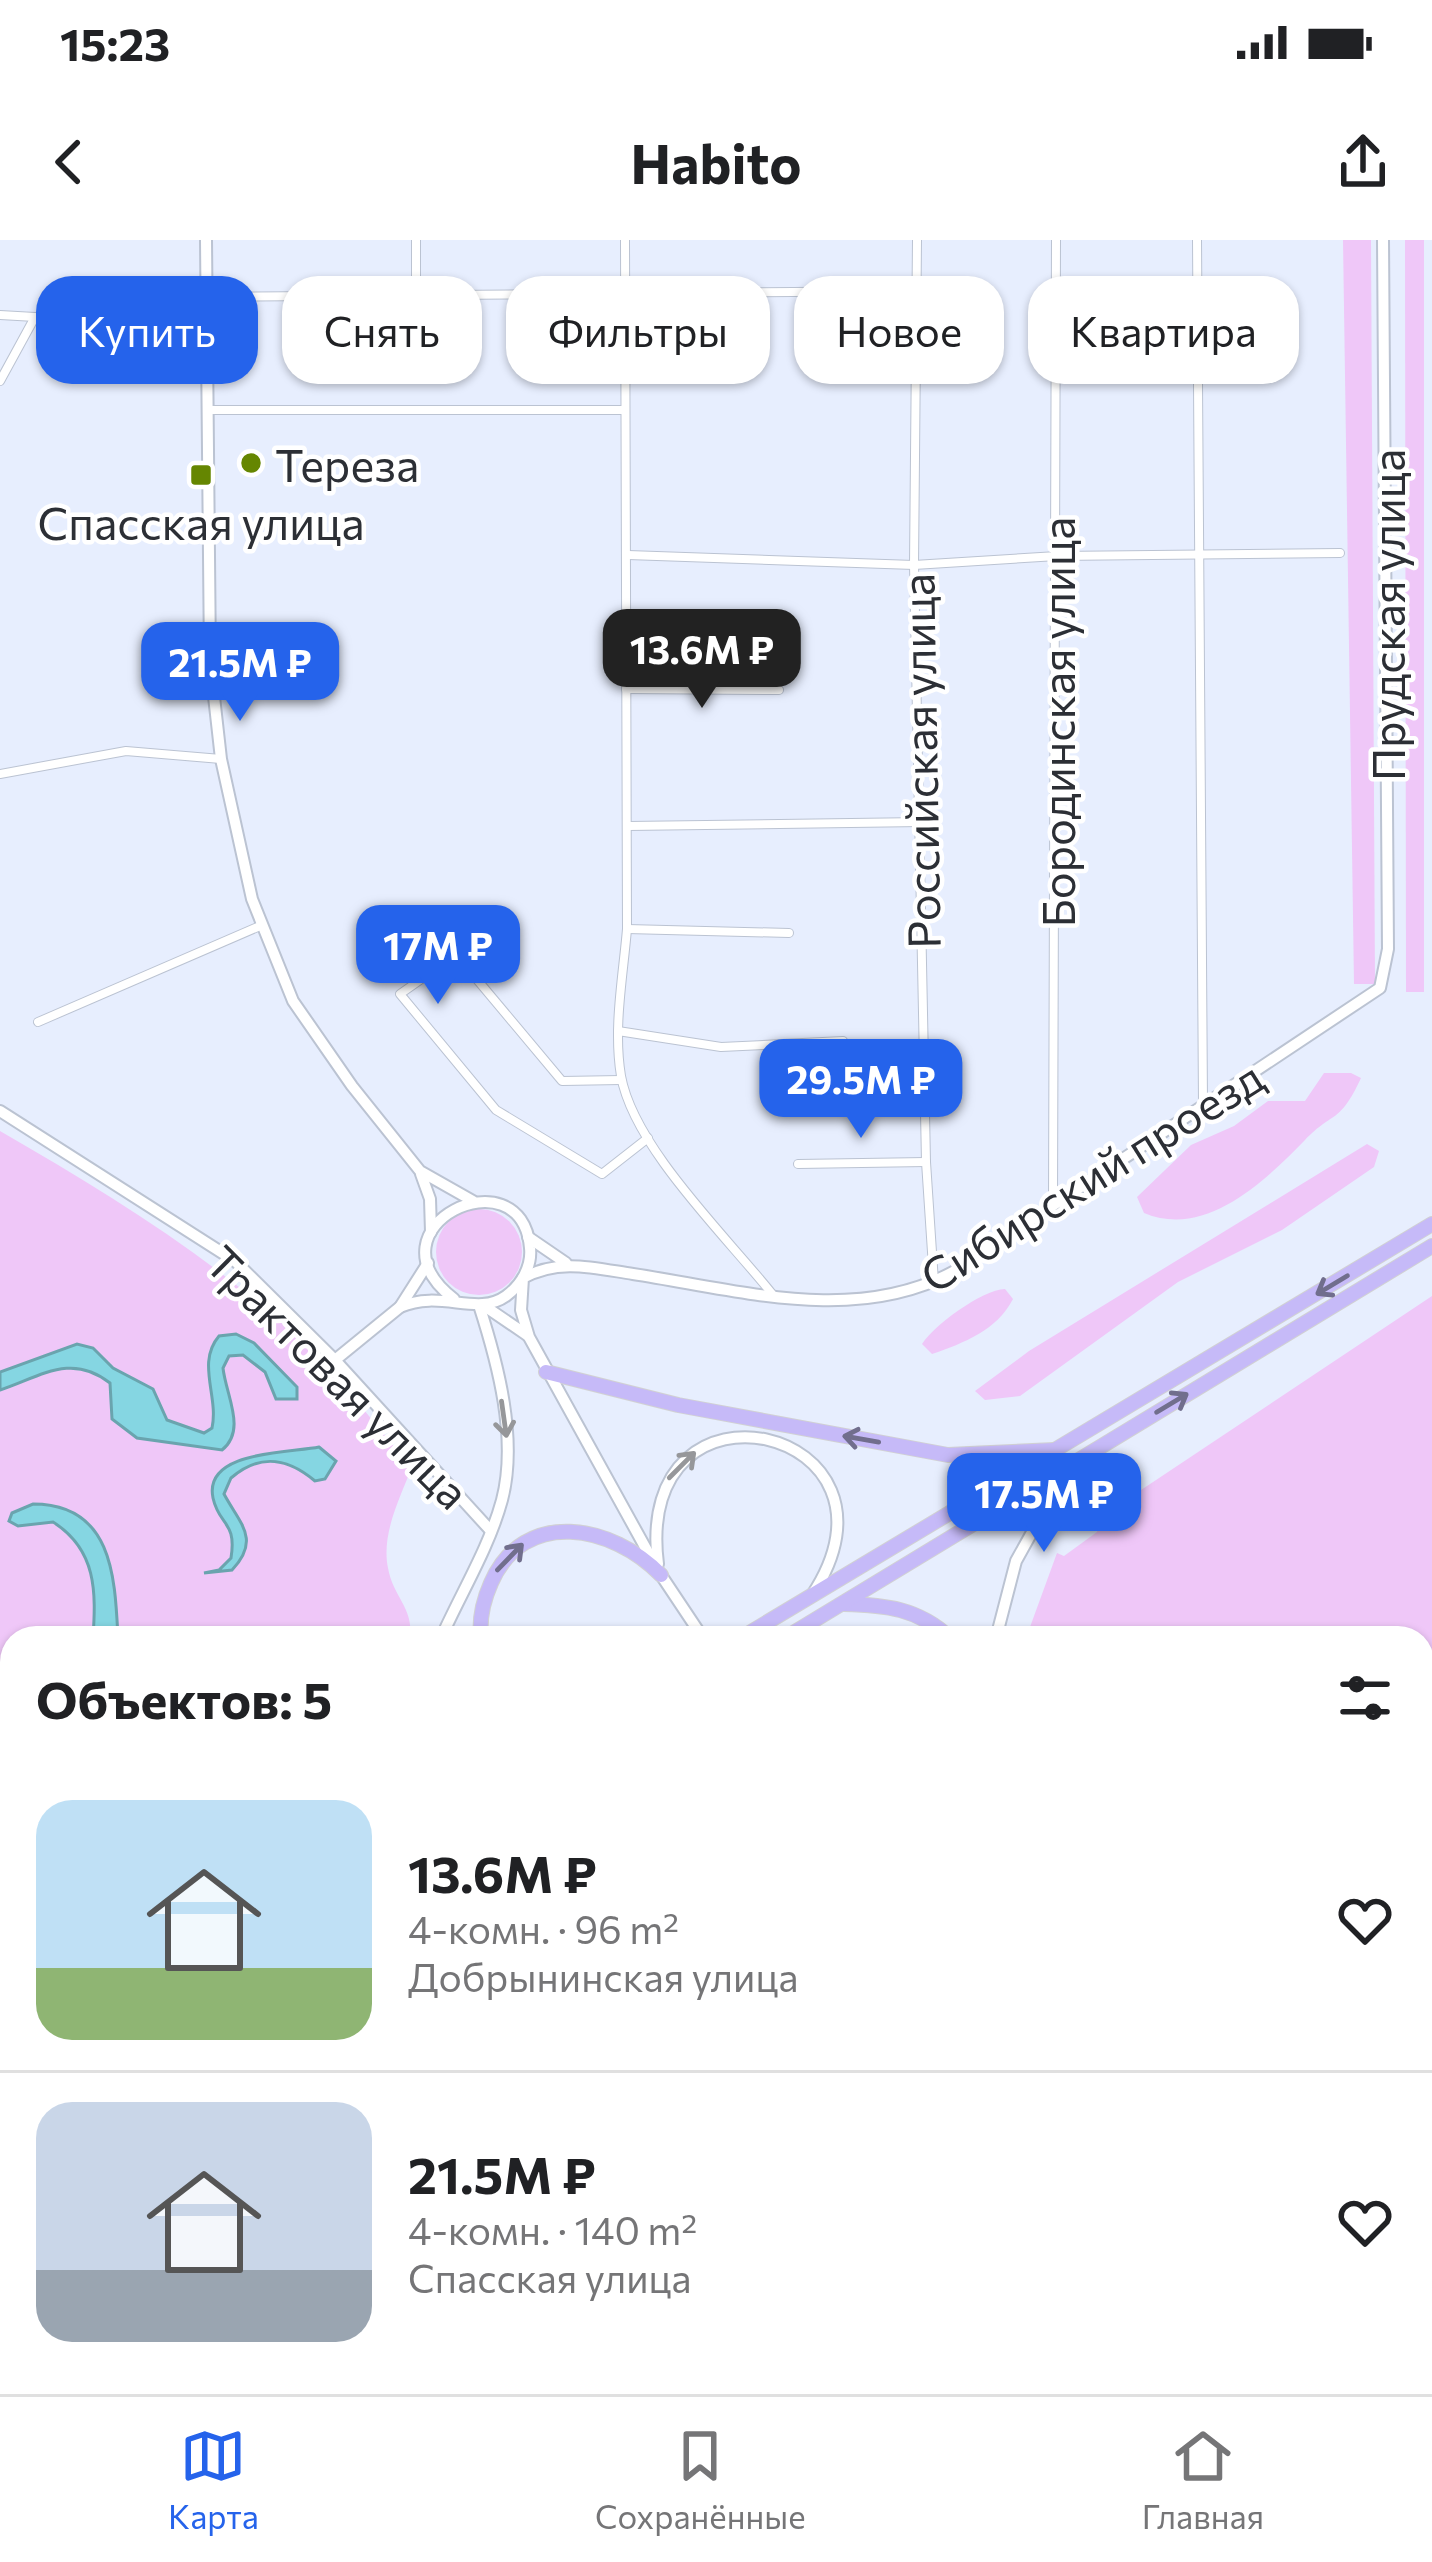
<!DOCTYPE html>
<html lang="ru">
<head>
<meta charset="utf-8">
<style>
  :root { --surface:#fff; --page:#f6f6f6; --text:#202124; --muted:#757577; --line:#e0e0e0; --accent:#2563eb }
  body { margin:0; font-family:Commissioner,sans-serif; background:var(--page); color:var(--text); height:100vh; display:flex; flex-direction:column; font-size:45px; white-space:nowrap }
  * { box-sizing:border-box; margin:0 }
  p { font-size:39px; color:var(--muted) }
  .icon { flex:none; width:66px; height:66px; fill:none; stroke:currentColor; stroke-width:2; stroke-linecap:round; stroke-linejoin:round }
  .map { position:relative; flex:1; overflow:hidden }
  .sheet { position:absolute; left:0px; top:1386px; width:1434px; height:768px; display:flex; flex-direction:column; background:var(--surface); border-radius:36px 36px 0 0; box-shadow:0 3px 9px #0004 }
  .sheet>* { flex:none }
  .hud { position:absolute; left:36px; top:36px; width:1362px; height:108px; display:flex; gap:24px }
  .price { position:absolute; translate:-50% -102px; padding:0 27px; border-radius:24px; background:var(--accent); color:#fff; font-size:39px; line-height:78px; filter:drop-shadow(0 3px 6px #0008) }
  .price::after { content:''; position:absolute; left:50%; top:72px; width:36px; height:27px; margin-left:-18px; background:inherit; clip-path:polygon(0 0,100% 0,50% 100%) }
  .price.current { background:#222; color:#fff }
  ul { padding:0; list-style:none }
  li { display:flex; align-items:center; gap:36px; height:300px; padding:0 36px }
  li+li { border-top:3px solid var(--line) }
  li span { display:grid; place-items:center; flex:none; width:336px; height:240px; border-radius:36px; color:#555 }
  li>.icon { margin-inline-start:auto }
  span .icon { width:144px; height:144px; fill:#fffc; stroke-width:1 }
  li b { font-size:51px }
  h2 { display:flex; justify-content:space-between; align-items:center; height:144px; padding:0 36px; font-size:51px }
  .chip { padding:0 42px; border-radius:36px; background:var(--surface); box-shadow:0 3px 9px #0004; font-size:42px; line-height:108px }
  .chip.current { background:var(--accent); color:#fff }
  .status { display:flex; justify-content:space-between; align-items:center; height:84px; padding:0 60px; background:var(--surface); direction:ltr }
  .status svg { height:33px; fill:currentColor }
  header { display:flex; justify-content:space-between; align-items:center; height:156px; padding:0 36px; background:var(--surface); font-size:54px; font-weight:700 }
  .dock { display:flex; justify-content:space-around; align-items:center; height:168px; border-top:3px solid var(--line); background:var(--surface); font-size:33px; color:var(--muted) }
  .dock a { display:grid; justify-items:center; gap:6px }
  .dock .current { color:var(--accent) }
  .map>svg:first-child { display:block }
  .green { fill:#efc7f8 }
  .water { fill:#85d6e2; stroke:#6aa4ae; stroke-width:3 }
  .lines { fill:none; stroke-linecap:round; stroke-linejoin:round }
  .minor-casing { stroke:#bbc3d2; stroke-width:10 }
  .tertiary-casing { stroke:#bbc3d2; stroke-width:14 }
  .trunk-casing { stroke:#d1d1d3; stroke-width:16 }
  .minor { stroke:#fff; stroke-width:8 }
  .tertiary { stroke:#fff; stroke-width:10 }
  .trunk { stroke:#c6baf8; stroke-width:14 }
  .oneway { stroke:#716e8d }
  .oneway2 { stroke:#96979a }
  .poi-dot { fill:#658601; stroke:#fff; stroke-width:4.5 }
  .labels { text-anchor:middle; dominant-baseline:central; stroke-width:9; stroke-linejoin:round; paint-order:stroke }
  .poi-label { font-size:45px; fill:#2c2f35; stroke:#fff; text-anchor:start }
  .street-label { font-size:45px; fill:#2c2f35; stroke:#fff }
</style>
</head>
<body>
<div class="status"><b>15:23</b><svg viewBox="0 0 49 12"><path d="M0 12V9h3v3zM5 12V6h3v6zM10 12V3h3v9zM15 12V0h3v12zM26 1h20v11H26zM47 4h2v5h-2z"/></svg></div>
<header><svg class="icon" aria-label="back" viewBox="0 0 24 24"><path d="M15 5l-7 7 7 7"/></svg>Habito<svg class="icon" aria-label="share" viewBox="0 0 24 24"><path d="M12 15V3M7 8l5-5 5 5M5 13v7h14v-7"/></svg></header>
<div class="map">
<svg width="1432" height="2154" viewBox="0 0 1432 2154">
  <rect width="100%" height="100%" fill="#e7eefe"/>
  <!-- green -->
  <g class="green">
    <polygon points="1343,0 1371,0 1375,744 1354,744"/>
    <polygon points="1405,0 1424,0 1424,752 1406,752"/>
    <path d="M1324 833H1351L1361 838C1339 885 1334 870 1305 900 1265 941 1206 999 1144 973L1137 957 1191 905 1234 886 1268 861H1305Z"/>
    <path d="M0 891C107 953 213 1017 302 1102 342 1140 376 1186 412 1227 400 1258 381 1294 388 1328 393 1357 414 1368 410 1398H12V1673L0 1677Z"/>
    <polygon points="1367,904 1379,911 1374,927 1282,990 1178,1042 1020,1156 985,1160 975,1151 1029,1111"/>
    <circle cx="479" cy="1012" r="43"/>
    <path d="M1005 1049 1013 1059C997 1090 964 1103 932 1114L922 1104C934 1085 982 1050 1005 1049Z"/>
    <polygon points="1432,1056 1432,2154 1355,2154 1348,2142 1422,2142 1422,1398 1026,1398 1057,1313 1064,1316 1097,1292 1099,1278"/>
    <polygon points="12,1749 12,2142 1291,2142 1299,2154 0,2154 0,1753"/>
  </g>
  <!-- water -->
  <g class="water">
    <path d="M236 1094 254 1103 297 1147V1159H276L265 1132 243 1115 229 1116 223 1128C226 1156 247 1190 222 1210L137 1198 112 1179 110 1143C71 1112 40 1137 0 1150V1132L77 1104 93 1108 113 1128 153 1149 167 1180 204 1193 212 1188C219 1156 196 1123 219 1096Z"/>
    <path d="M319 1207 336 1221 325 1239 315 1241C289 1219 261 1212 231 1238L224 1254C240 1284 261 1299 232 1330L204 1333 219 1330 231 1318C237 1281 219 1286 213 1258 203 1210 291 1213 319 1207Z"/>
    <path d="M33 1264C113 1264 115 1338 118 1398H93C96 1352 97 1310 53 1282L18 1286 9 1281 12 1273Z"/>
  </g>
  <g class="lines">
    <!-- minor casing -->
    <g class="minor-casing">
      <g id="minor">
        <polyline points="416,0 416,58"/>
        <path d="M625 0 627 689C623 737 613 788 621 836 634 908 728 998 773 1055"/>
        <polyline points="917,0 914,325 926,922 934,1042"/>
        <polyline points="1197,0 1203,863"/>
        <polyline points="206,57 917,51"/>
        <polyline points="0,75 35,77"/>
        <polyline points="0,141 35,77 117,99 208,107"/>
        <polyline points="209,170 623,170"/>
        <polyline points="628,315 914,325 1057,316 1340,313"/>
        <polyline points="626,449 779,450"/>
        <polyline points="0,534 126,511 221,519"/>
        <polyline points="628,586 922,582"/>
        <polyline points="627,689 789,693"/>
        <polyline points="38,782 260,686"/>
        <polyline points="618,791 721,807 843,801"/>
        <polyline points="621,840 562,841 459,718 453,717 400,754 496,870 602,934 648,898"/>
        <polyline points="798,924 926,922"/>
        <polyline points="1053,964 1056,0"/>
      </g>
    </g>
    <!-- tertiary casing -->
    <g class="tertiary-casing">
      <g id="tertiary">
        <polyline points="206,0 210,421 221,519 252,659 293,761 352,846 420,931 473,961"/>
        <polyline points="0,871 235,1021 335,1120 491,1291"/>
        <polyline points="421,934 430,959 431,992"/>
        <polyline points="528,997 566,1023"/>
        <polyline points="483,1065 527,1095"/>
        <path d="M400 1067C441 1049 477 1077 506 1056 521 1045 532 1027 530 1008 522 911 361 987 454 1059"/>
        <polyline points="335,1120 400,1067 428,1023"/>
        <path d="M658 1324C632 1119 923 1187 812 1355"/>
        <path d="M655 1325 529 1097 521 1070 523 1038C559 1018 594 1028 633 1034 739 1050 854 1085 953 1032L1380 748 1388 709 1383 0"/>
        <polyline points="661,1335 703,1398"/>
        <path d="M441 1398C461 1353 489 1308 502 1260 518 1199 498 1124 479 1065"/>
        <polyline points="996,1398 1016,1321 1066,1231"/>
        <polyline points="1318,2142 1326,2154"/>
      </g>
    </g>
    <!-- trunk casing -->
    <g class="trunk-casing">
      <g id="trunk">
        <polyline points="546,1132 678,1165 948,1215 1055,1210"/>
        <path d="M844 1364C885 1365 918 1368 950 1398"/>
        <path d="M481 1398C479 1379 483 1361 491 1343 524 1267 613 1285 661 1335"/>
        <polyline points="741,1398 1432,984"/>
        <polyline points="785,1398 1432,1006"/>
        <polyline points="0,1705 12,1702"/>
        <polyline points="0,1723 12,1720"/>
      </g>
    </g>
    <!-- minor -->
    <use href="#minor" class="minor"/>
    <!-- tertiary -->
    <use href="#tertiary" class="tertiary"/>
    <!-- trunk -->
    <use href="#trunk" class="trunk"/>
  </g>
  <!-- one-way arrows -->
  <defs><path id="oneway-shaft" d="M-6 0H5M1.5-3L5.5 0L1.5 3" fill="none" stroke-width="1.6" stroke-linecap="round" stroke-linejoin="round" transform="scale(3)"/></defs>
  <g class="oneway">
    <use href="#oneway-shaft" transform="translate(1332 1045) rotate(149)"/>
    <use href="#oneway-shaft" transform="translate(1172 1163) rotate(-31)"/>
    <use href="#oneway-shaft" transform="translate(861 1199) rotate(-170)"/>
    <use href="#oneway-shaft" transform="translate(510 1317) rotate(-46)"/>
  </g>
  <g class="oneway2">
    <use href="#oneway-shaft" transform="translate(504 1179) rotate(82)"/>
    <use href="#oneway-shaft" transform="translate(682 1225) rotate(-45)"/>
  </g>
  <!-- markers -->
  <g class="poi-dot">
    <circle cx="251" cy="223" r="12"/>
    <rect x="189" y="223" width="24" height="24" rx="6"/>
  </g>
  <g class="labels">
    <!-- poi labels -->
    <g class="poi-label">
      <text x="275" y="223">Тереза</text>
      <text x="201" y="281" text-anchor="middle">Спасская улица</text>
    </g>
    <!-- street labels -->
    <g class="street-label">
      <text transform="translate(1386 375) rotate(-90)">Прудская улица</text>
      <text transform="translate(1056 482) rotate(-90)">Бородинская улица</text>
      <text transform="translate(919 521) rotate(-91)">Российская улица</text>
      <text transform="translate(1091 935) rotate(-32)">Сибирский проезд</text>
      <text transform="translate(339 1136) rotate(45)">Трактовая улица</text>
    </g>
  </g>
</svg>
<b class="price current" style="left:702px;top:471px">13.6M ₽</b>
<b class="price" style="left:240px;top:484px">21.5M ₽</b>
<b class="price" style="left:438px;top:767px">17M ₽</b>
<b class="price" style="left:861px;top:901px">29.5M ₽</b>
<b class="price" style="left:1044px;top:1315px">17.5M ₽</b>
<div class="hud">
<a class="chip current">Купить</a>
<a class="chip">Снять</a>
<a class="chip">Фильтры</a>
<a class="chip">Новое</a>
<a class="chip">Квартира</a>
</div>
<section class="sheet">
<h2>Объектов: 5<svg class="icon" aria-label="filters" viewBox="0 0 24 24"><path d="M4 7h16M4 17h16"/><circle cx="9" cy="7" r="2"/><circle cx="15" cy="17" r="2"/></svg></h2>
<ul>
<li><span style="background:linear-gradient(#bfe0f5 70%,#8fb573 0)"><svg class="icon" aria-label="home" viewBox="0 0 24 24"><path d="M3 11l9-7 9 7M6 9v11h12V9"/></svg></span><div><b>13.6M ₽</b><p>4-комн. · 96 m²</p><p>Добрынинская улица</p></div><svg class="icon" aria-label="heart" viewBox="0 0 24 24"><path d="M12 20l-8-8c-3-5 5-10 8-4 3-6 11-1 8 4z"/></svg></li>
<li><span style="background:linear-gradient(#c9d6e8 70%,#9aa5b1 0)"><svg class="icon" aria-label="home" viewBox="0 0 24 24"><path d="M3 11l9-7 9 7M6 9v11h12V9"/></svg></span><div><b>21.5M ₽</b><p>4-комн. · 140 m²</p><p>Спасская улица</p></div><svg class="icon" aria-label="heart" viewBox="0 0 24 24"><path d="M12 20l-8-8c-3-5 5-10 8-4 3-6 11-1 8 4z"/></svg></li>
</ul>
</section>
</div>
<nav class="dock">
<a class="current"><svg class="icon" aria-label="map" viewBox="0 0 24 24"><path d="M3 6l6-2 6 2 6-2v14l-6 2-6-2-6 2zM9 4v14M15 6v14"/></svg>Карта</a>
<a><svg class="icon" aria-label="saved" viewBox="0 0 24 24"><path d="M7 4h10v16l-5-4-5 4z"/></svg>Сохранённые</a>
<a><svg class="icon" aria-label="home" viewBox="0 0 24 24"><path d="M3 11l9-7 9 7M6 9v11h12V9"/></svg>Главная</a>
</nav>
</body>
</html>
